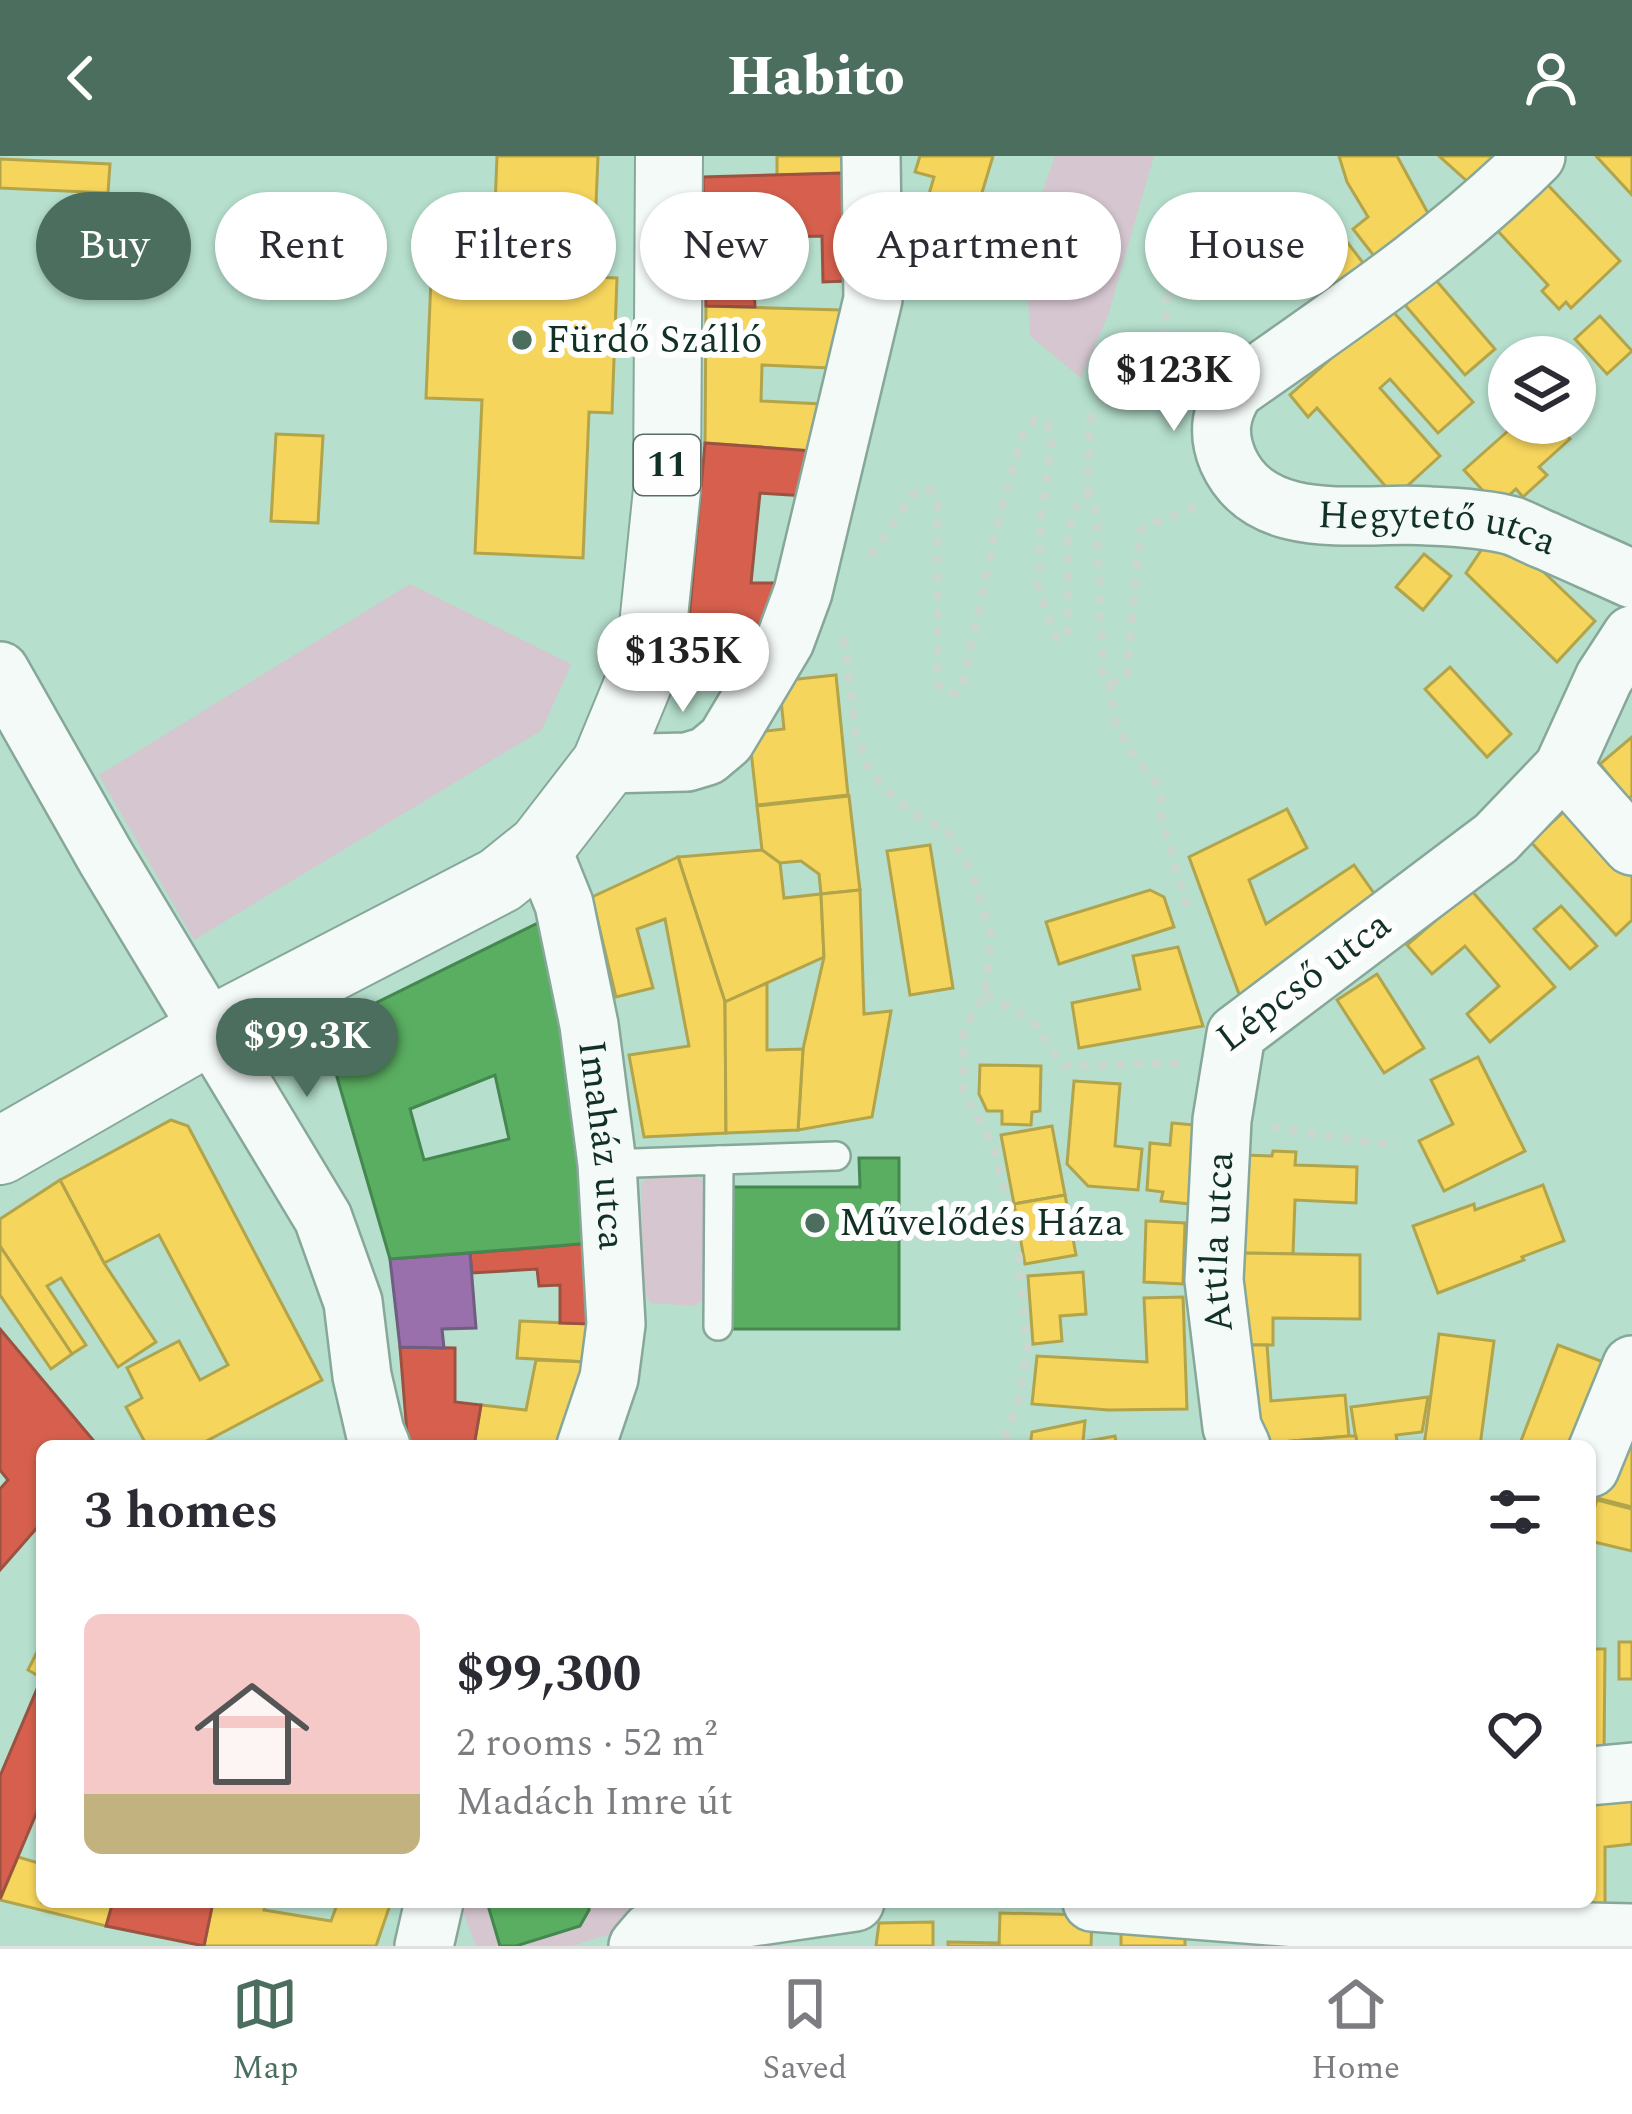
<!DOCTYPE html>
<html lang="en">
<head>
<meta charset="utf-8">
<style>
  :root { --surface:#fff; --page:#f7f7f7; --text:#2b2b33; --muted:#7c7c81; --line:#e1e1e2; --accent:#4b6e5f }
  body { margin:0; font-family:Spectral,serif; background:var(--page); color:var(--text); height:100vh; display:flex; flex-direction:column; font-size:45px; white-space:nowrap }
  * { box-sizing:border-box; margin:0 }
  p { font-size:39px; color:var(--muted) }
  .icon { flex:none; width:66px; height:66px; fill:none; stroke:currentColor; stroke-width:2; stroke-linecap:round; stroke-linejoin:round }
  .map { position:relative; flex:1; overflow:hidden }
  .drawer { position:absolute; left:36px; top:1284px; width:1560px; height:468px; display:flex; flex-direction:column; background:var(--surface); border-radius:18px; box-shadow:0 3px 9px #0004 }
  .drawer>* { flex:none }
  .hud { position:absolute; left:36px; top:36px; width:1560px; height:108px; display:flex; gap:24px }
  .controls { position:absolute; left:1488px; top:180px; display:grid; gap:24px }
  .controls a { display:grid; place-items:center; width:108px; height:108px; border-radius:50%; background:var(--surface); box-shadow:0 3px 9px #0004; font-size:60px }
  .price { position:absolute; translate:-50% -102px; padding:0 27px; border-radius:42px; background:#fff; color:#222; font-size:39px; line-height:78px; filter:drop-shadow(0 3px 6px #0008) }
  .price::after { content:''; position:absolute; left:50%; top:72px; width:36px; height:27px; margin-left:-18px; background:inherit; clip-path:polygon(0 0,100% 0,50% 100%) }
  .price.current { background:var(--accent); color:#fff }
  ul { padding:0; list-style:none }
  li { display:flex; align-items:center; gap:36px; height:300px; padding:0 48px }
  li span { display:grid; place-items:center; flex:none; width:336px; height:240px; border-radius:18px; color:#555 }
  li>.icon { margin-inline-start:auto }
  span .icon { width:144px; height:144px; fill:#fffc; stroke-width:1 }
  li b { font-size:51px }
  h2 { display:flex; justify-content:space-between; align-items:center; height:144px; padding:0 48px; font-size:51px }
  .chip { padding:0 42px; border-radius:54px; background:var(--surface); box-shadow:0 3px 9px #0004; font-size:42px; line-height:108px }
  .chip.current { background:var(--accent); color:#fff }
  header { display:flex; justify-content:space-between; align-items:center; height:156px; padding:0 48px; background:var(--accent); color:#fff; font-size:54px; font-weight:800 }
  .tabs { display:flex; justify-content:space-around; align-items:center; height:168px; border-top:3px solid var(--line); background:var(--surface); font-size:33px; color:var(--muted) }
  .tabs a { display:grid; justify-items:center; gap:6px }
  .tabs .current { color:var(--accent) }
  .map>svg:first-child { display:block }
  .green { fill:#d5c6d0 }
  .homes { fill:#f6d55c; stroke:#b1a44b; stroke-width:3 }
  .shops { fill:#d6604d; stroke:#9b5241; stroke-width:3 }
  .offices { fill:#9970ab; stroke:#705d82; stroke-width:3 }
  .public { fill:#5aae61; stroke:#44884f; stroke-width:3; fill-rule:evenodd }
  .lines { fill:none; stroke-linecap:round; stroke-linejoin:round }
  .service-casing { stroke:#87a799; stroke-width:32 }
  .minor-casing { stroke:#87a799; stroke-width:62 }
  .primary-casing { stroke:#87a799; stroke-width:70 }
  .path { stroke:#cad6d0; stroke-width:8; stroke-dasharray:9 9; stroke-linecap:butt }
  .service { stroke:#f4faf8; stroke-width:27 }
  .minor { stroke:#f4faf8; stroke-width:57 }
  .primary { stroke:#f4faf8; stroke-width:66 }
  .poi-dot { fill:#4b6e5f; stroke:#fefefe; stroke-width:4.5 }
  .labels { text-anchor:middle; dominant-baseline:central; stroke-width:12; stroke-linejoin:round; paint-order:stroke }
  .shield { fill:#fefefe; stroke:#586e65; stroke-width:3 }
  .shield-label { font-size:36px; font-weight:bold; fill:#113124 }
  .poi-label { font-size:39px; fill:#113124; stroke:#fefefe; text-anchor:start }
  .street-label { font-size:39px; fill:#113124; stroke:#fefefe }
</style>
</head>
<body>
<header><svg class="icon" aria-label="back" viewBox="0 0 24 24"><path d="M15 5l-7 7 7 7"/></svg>Habito<svg class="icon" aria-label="person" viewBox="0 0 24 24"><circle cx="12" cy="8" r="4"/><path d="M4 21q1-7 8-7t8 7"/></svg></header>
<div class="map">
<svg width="1632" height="1790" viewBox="0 0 1632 1790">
  <rect width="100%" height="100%" fill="#b6dfcd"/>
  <!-- green -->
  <g class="green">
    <polygon points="1055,0 1154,0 1108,159 1081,222 1030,180 1025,85"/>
    <polygon points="410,428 571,508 542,574 194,784 99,619"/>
    <polygon points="653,1019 696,1019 707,1029 707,1139 696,1150 650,1147 643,1133 641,1027"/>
    <polygon points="465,1746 782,1746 639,1769 572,1790 476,1790 463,1756"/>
  </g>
  <!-- homes -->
  <g class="homes">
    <polygon points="497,0 598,0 593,121 617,122 612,257 589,256 583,402 475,397 482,244 426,242 431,123 492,126"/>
    <polygon points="777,0 843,0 844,17 777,19"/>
    <polygon points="920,0 993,0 975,60 927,45 934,21 915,16"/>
    <polygon points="1339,0 1397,0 1430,61 1378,105 1353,73 1368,61 1347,26"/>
    <polygon points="1439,0 1496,0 1468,26"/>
    <polygon points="1596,0 1632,0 1632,39"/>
    <polygon points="0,3 110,8 108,37 0,32"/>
    <polygon points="1545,26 1620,105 1571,152 1566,146 1559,153 1542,135 1548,129 1496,73"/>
    <polygon points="1331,65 1367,112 1329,142 1317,126 1333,114 1309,83"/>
    <polygon points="1429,116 1495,193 1465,219 1399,142"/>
    <polygon points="706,150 841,154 830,212 762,209 761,245 822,248 813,295 705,287"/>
    <polygon points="1389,151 1473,246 1438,277 1390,223 1380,232 1440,300 1395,341 1317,252 1308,261 1290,239"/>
    <polygon points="1600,160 1632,195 1607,218 1575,183"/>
    <polygon points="1517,267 1555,267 1570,283 1539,311 1547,319 1523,341 1516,333 1497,350 1464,314"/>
    <polygon points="276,278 323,280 318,367 271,365"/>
    <polygon points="1492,378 1509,383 1595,465 1557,506 1466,417"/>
    <polygon points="1424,398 1451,420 1423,454 1396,431"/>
    <polygon points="1450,511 1511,578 1487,601 1425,533"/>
    <polygon points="836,519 848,639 757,649 749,577 784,573 779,525"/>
    <polygon points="1632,581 1632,640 1628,643 1600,608"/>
    <polygon points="849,640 860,734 821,738 819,718 801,705 780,707 762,694 757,650"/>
    <polygon points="1568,652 1632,721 1632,764 1616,779 1531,686"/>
    <polygon points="1287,653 1307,692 1249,724 1266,768 1354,709 1383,750 1256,841 1239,838 1189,701"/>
    <polygon points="930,689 953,832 910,839 887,695"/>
    <polygon points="762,694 780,707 784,742 821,738 824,801 725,846 678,701"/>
    <polygon points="678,701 725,846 726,977 644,981 629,899 689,890 665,763 637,773 653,832 616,841 592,741"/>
    <polygon points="860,734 864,858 891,855 872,961 798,974 803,893 824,801 821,738"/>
    <polygon points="1150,734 1164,741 1174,771 1059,808 1046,766"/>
    <polygon points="1471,734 1555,831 1490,886 1467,858 1499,830 1465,790 1432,818 1407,789"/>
    <polygon points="1561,750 1597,790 1570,813 1534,773"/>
    <polygon points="1178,791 1203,870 1079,892 1072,847 1140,833 1133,800"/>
    <polygon points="1377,818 1424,892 1384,917 1337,844"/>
    <polygon points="767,827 767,894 803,893 798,974 726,977 725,846"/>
    <polygon points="1478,901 1525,995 1444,1035 1419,985 1453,968 1431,924"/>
    <polygon points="980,909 1041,910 1040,955 1032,956 1031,969 1002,968 1002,955 987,955 979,938"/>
    <polygon points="1074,925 1120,928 1115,990 1142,993 1138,1034 1088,1030 1067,1008"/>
    <polygon points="171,964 188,970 322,1224 197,1290 147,1290 126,1251 142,1242 127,1212 179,1185 200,1224 228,1209 159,1079 104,1107 60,1024"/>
    <polygon points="1172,967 1195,969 1190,1048 1161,1045 1163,1036 1147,1034 1150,987 1170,989"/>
    <polygon points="1052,970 1065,1039 1014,1048 1001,979"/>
    <polygon points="1273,995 1296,996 1295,1009 1357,1011 1356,1047 1295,1044 1293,1098 1241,1097 1244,999 1272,1000"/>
    <polygon points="60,1024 104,1107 156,1186 118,1211 61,1122 47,1130 86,1189 72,1198 0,1090 0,1063"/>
    <polygon points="1543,1029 1564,1085 1522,1101 1524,1104 1438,1137 1413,1070 1474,1048 1475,1054"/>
    <polygon points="1065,1039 1076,1099 1025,1108 1014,1048"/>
    <polygon points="1146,1065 1185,1067 1183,1128 1144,1126"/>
    <polygon points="0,1090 72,1198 51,1213 0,1139"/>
    <polygon points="1241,1097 1360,1099 1360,1163 1273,1162 1273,1189 1239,1189"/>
    <polygon points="1083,1116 1086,1158 1060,1160 1062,1185 1033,1188 1028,1120"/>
    <polygon points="1183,1141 1187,1253 1108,1254 1032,1248 1037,1200 1147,1206 1144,1142"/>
    <polygon points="520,1165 591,1168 588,1206 517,1202"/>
    <polygon points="1439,1178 1494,1185 1480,1290 1424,1290"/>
    <polygon points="1239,1189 1267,1189 1271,1245 1345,1239 1349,1280 1248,1289"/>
    <polygon points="1558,1189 1617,1211 1603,1245 1588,1239 1569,1290 1519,1290"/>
    <polygon points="536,1204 588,1206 570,1290 474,1290 481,1249 526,1254"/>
    <polygon points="1428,1241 1422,1276 1396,1279 1398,1290 1357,1290 1351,1251"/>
    <polygon points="1632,1250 1632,1351 1597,1342"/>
    <polygon points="1085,1265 1083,1286 1115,1280 1117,1290 1030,1290 1032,1276"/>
    <polygon points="1349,1280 1356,1280 1357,1290 1248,1289"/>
    <polygon points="1597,1344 1632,1353 1632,1395 1590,1385 1590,1365"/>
    <polygon points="42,1486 42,1522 28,1514"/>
    <rect x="1619" y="1486" width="13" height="37"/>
    <polygon points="1590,1493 1605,1493 1604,1601 1590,1600"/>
    <polygon points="1632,1633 1632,1688 1605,1691 1605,1761 1552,1761 1552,1746 1590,1746 1590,1637"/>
    <polygon points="18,1701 42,1708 42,1746 113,1746 106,1770 0,1744"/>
    <polygon points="213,1746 266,1746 264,1754 331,1765 338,1746 391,1746 376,1790 204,1790"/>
    <polygon points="1000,1757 1092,1759 1091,1790 999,1790"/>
    <polygon points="1121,1763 1185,1767 1185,1790 1121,1790"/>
    <polygon points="933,1766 933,1790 876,1790 879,1767"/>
    <polygon points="948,1786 999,1787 999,1790 948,1790"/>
  </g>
  <!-- shops -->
  <g class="shops">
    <polygon points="844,17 847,125 823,126 822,80 752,82 755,151 706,150 703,21"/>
    <polygon points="705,287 813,295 805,340 760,337 751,427 781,427 752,517 685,508"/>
    <polygon points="592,1087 591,1168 560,1167 560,1129 539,1130 537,1113 472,1117 470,1097"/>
    <polygon points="0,1173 98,1290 42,1290 42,1366 0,1414 0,1333 8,1324 0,1314"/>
    <polygon points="400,1191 455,1192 455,1246 481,1249 474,1290 408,1290"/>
    <polygon points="37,1533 42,1536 42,1644 0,1743 0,1620"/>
    <polygon points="113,1746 213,1746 204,1790 106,1770"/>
  </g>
  <!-- offices -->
  <polygon class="offices" points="470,1097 476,1172 442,1173 444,1192 400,1191 390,1103"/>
  <!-- public -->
  <g class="public">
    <path d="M546 763 592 1087 390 1103 323 873ZM495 919 509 983 424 1004 410 953Z"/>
    <polygon points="859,1002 899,1002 899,1173 730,1173 730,1031 860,1031"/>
    <polygon points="487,1746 589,1746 589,1754 580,1770 516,1790 500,1790"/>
  </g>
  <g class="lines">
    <!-- service casing -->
    <g class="service-casing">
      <g id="service">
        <polyline points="719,1004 836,1000"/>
        <polyline points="607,1008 719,1004 718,1170"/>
      </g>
    </g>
    <!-- minor casing -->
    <g class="minor-casing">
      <g id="minor">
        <path id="s1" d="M1536 0C1446 90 1338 161 1235 234 1220 257 1217 278 1228 304 1262 380 1363 355 1430 360 1456 361 1488 363 1513 370 1524 374 1536 381 1547 385 1575 398 1604 410 1632 423"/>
        <polyline points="0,515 106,702 323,1062 353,1146 362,1220 375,1276 381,1290"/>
        <polyline points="605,608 687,606 707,600 726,584 785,485 803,436 873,143 871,0"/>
        <polyline points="1563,612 1632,690"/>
        <path id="s2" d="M541 691 564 748 589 869 607 1008 616 1168 609 1222 586 1290"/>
        <path id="s3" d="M1241 1290 1232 1271 1214 1124 1222 964 1236 878 1496 682 1563 612 1604 522 1632 479"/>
        <polyline points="1590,1312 1632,1209"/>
        <polyline points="1590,1620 1632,1616"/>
        <polyline points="1092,1746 1425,1772 1632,1777"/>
        <polyline points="424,1790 434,1746"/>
        <polyline points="638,1790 650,1776 855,1746"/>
      </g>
    </g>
    <!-- primary casing -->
    <g class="primary-casing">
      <polyline id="primary" points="0,995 211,874 500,724 541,691 605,608 650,499 667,334 669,0"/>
    </g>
    <!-- path -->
    <g class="path">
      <polyline points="1172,84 1164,173 1181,217"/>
      <polyline points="1087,339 1091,253"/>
      <path d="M870 400 912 339 923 332 931 334 937 346V526L945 537H957L963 526 1000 357 1024 274 1035 264 1046 267 1053 278 1041 365 1038 430 1055 480 1060 483 1067 481C1072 439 1057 375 1083 339L1091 340 1096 347 1102 516 1109 526 1122 525 1127 518 1140 376 1144 371 1200 349"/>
      <polyline points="844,482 856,579 868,610 881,629 912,657 947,675 971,714 991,779 985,838 964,873 963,936 994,991 1019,1102 1027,1195 1019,1243 1006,1278 1007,1290"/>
      <polyline points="1109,526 1115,566 1133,599 1155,625 1161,640 1162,666 1190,759"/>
      <polyline points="985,838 1032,864 1063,910 1181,907"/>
      <polyline points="1271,971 1397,990"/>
    </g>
    <!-- service -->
    <use href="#service" class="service"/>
    <!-- minor -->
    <use href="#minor" class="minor"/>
    <!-- primary -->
    <use href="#primary" class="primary"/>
  </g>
  <!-- markers -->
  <g class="poi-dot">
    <circle cx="522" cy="184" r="12"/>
    <circle cx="815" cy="1067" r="12"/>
  </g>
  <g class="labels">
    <!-- shield labels -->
    <rect class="shield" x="634" y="279" width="66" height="60" rx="9"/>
    <g class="shield-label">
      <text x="667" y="309">11</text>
    </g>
    <!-- poi labels -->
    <g class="poi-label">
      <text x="546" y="184">Fürdő Szálló</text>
      <text x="839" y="1067">Művelődés Háza</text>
    </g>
    <!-- street labels -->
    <g class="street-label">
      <text stroke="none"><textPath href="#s1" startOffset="687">Hegytető utca</textPath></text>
      <text transform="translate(1304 826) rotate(-37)">Lépcső utca</text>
      <text stroke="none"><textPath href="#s2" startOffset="306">Imaház utca</textPath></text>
      <text stroke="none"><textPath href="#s3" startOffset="207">Attila utca</textPath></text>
    </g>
  </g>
</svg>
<div class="controls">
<a><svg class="icon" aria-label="layers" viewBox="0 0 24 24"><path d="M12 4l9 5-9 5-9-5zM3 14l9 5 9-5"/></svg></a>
</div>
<b class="price" style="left:1174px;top:278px">$123K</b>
<b class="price" style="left:683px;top:559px">$135K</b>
<b class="price current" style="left:307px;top:944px">$99.3K</b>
<div class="hud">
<a class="chip current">Buy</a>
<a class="chip">Rent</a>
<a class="chip">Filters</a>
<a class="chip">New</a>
<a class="chip">Apartment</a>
<a class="chip">House</a>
</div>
<section class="drawer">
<h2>3 homes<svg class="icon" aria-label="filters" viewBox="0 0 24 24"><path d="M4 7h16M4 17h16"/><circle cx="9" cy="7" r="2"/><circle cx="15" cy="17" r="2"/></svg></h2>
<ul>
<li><span style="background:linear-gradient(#f6c9c9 75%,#c2b280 0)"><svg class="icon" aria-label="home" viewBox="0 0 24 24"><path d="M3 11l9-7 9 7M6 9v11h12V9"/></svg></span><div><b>$99,300</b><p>2 rooms · 52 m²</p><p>Madách Imre út</p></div><svg class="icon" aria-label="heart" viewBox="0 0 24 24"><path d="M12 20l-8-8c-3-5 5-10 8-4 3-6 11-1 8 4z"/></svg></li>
</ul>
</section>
</div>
<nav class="tabs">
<a class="current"><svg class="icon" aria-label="map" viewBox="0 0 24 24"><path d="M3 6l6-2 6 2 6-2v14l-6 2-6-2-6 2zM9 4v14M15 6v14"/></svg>Map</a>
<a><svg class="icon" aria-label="saved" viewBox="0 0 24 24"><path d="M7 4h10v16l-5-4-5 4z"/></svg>Saved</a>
<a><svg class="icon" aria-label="home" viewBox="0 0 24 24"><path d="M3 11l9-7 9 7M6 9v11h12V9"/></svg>Home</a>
</nav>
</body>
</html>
